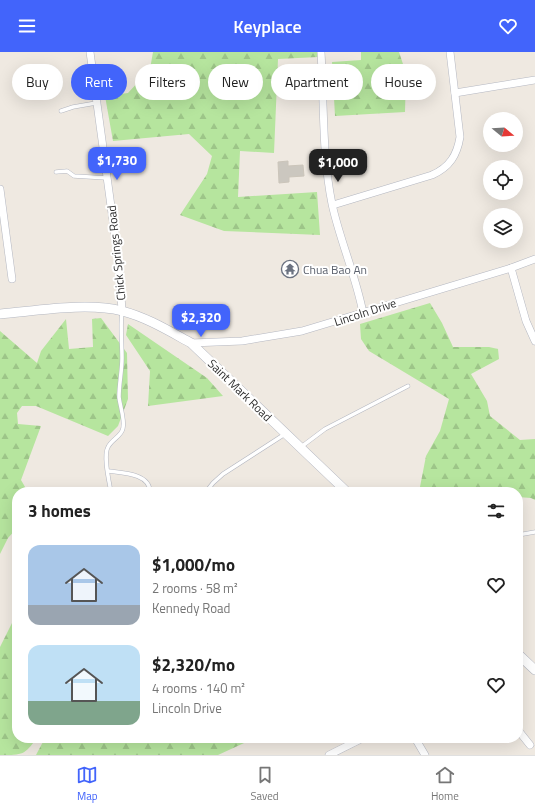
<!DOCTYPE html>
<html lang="en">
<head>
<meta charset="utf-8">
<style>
  :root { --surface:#fff; --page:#f2f2f2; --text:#222; --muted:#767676; --line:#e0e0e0; --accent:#4264fb }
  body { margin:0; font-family:"Titillium Web",sans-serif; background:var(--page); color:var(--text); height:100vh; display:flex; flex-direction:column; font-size:15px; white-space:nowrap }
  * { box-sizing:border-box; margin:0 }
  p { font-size:13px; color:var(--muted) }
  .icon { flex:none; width:22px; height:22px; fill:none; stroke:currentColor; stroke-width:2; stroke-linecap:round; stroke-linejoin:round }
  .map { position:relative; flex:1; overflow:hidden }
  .panel { position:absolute; left:12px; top:435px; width:511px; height:256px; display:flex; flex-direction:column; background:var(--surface); border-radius:16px; box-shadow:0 4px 16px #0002 }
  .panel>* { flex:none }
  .top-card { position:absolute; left:12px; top:12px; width:511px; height:36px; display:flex; gap:8px }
  .needle { width:26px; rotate:108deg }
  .buttons { position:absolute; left:483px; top:60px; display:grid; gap:8px }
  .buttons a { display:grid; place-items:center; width:40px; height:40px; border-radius:50%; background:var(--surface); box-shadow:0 4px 16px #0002; font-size:20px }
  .price { position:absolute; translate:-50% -34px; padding:0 9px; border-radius:8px; background:var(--accent); color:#fff; font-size:13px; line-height:26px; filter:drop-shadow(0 1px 2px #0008) }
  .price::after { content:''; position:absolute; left:50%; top:24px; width:12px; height:9px; margin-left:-6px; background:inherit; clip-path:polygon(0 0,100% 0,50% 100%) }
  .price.selected { background:#222; color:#fff }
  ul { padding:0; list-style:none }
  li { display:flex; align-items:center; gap:12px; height:100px; padding:0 16px }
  li span { display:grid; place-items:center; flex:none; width:112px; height:80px; border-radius:12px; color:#555 }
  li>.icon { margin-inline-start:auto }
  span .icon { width:48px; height:48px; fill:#fffc; stroke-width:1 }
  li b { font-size:17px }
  h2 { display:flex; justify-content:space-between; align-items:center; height:48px; padding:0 16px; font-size:17px }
  .chip { padding:0 14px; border-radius:18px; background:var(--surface); box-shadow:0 4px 16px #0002; font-size:14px; line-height:36px }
  .chip.selected { background:var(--accent); color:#fff }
  header { display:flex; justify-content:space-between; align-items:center; height:52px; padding:0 16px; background:var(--accent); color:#fff; font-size:18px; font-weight:600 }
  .menu { display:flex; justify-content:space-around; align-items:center; height:56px; border-top:1px solid var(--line); background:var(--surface); font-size:11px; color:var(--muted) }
  .menu a { display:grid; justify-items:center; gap:2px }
  .menu .selected { color:var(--accent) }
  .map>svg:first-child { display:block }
  .forest { fill:url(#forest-firs) }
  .building { fill:#cbc7bf; stroke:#cbc5ba }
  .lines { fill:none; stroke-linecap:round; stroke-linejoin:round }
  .lane-casing { stroke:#b4b7c1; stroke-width:4.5 }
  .street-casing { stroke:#b4b7c1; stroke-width:8 }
  .secondary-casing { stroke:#b4b7c1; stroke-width:10 }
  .lane { stroke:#fff; stroke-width:3.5 }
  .street { stroke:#fff; stroke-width:7 }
  .secondary { stroke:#fff; stroke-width:9 }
  .labels { text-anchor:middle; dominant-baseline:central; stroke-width:4; stroke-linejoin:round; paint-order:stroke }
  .street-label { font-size:12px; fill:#2e2e2e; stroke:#fff }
  .worship-label { font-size:12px; fill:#5b616d; stroke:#fff; text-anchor:start }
</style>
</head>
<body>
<header><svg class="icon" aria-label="menu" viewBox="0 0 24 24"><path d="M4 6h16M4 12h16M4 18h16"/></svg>Keyplace<svg class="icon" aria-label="heart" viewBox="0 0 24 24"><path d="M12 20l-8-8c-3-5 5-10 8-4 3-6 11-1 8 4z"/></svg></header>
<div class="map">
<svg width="535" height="703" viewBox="0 0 535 703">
  <defs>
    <pattern id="forest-firs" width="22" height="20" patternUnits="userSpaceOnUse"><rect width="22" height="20" fill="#b6e59e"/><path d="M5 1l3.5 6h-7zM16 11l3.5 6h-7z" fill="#9dc588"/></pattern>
  </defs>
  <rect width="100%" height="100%" fill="#efe9e1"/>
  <!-- forest -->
  <g class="forest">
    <polygon points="153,0 320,0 318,5 278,7 274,101 240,99 238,145 317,140 320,183 224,179 180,163 207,122 212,104 189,82 113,89 105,44 128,41 150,17"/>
    <polygon points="361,0 399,0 406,21 405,60 335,64 332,10 361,8"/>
    <polygon points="430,251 442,271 453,295 489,295 498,297 499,307 471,322 487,349 490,364 520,388 535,387 535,448 531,446 518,445 518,440 419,440 426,404 440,379 449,347 369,299 361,287 360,272"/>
    <polygon points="101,266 127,301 128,347 118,374 108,384 36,354 22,354 17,361 18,372 41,374 21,428 28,440 17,440 17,476 8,486 0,502 0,279 37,311 41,299 66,267 69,297 93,295 92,267"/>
    <polygon points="128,272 207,326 223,344 148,354 150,319 126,283"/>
    <path d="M13 569 17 570V686H37C24 703 24 703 0 703V595Z"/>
    <polygon points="45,686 255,686 218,703 36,703"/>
  </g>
  <!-- building -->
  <polygon class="building" points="288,109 288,114 303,113 304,124 289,125 289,130 279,131 278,110"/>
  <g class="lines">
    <!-- lane casing -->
    <g class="lane-casing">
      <g id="lane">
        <polyline points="61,59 73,55 96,51"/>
        <polyline points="56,120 67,119 74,124 107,126"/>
        <polyline points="301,395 325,377 408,334"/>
        <path d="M108 419C121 421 150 421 150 440"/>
        <path d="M111 440C109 429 103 404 108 395 112 387 122 384 123 376 125 368 120 354 119 345 119 332 122 319 122 306 122 290 120 275 122 260"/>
        <polyline points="206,440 213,431 223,422 285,382"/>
        <polyline points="518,483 535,480"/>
      </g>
    </g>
    <!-- street casing -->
    <g class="street-casing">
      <g id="street">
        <polyline points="90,0 119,213 122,259"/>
        <path d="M321 0C324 50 322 103 332 152 340 189 356 224 363 261"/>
        <polyline points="455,41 535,28"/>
        <polyline points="0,137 12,227"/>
        <path d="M333 153 432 123C450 115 457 103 460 85L450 0"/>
        <polyline points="511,216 526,269 535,289"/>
        <polyline points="191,291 242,289 302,279 511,216 535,207"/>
        <polyline points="518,678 530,693"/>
        <polyline points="415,686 425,703"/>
        <polyline points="329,703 363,686"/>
      </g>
    </g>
    <!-- secondary casing -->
    <g class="secondary-casing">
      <g id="secondary">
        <path d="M0 262C36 259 87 250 122 259 146 265 169 279 191 291L347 440"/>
        <polyline points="518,602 535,618"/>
      </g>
    </g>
    <!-- lane -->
    <use href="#lane" class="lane"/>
    <!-- street -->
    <use href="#street" class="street"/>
    <!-- secondary -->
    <use href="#secondary" class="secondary"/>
  </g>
  <!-- icons -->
  <defs>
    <g id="temple-ring" transform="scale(0.9)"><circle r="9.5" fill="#fff" stroke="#6b7280" stroke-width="1.5"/><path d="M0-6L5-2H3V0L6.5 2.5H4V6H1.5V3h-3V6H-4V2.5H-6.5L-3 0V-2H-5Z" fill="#6b7280"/></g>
  </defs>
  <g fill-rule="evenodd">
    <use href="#temple-ring" x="290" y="217"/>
  </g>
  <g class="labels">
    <!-- street labels -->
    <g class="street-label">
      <text transform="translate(116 201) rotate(-96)">Chick Springs Road</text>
      <text transform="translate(365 260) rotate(-18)">Lincoln Drive</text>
      <text transform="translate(240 338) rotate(44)">Saint Mark Road</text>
    </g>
    <!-- worship labels -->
    <g class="worship-label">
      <text x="303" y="217">Chua Bao An</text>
    </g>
  </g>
</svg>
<div class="buttons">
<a><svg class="needle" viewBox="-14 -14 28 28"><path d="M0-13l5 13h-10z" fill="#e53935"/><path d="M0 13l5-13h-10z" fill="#767676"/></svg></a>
<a><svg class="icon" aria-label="locate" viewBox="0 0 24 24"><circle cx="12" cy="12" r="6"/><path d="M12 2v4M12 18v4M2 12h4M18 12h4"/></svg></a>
<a><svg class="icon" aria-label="layers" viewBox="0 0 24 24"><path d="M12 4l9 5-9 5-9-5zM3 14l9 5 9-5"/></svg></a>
</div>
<b class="price" style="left:117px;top:129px">$1,730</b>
<b class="price selected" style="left:338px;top:131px">$1,000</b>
<b class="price" style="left:201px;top:286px">$2,320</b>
<div class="top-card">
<a class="chip">Buy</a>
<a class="chip selected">Rent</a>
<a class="chip">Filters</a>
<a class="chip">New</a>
<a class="chip">Apartment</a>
<a class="chip">House</a>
</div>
<section class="panel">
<h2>3 homes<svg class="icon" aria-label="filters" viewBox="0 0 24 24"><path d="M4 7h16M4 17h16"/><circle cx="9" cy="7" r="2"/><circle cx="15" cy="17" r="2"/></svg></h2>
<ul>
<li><span style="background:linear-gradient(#a9c7e8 75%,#9aa5b1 0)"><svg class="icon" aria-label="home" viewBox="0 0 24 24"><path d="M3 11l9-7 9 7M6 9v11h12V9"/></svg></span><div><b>$1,000/mo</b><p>2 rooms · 58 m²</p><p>Kennedy Road</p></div><svg class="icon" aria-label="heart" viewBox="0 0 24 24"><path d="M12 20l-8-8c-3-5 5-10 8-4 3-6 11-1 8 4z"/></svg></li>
<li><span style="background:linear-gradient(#bfe0f5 70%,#7fa58c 0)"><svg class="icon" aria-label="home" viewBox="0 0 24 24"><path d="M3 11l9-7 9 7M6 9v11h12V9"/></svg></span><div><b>$2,320/mo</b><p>4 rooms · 140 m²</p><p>Lincoln Drive</p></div><svg class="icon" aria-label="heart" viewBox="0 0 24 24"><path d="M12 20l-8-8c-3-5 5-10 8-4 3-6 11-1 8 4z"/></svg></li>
</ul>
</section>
</div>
<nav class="menu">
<a class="selected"><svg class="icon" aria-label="map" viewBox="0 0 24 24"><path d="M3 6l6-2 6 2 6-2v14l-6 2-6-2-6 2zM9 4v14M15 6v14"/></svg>Map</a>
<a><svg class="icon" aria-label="saved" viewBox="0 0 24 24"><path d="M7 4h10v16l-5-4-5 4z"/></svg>Saved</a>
<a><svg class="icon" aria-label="home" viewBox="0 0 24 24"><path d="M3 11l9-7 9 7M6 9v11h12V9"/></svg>Home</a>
</nav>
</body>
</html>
